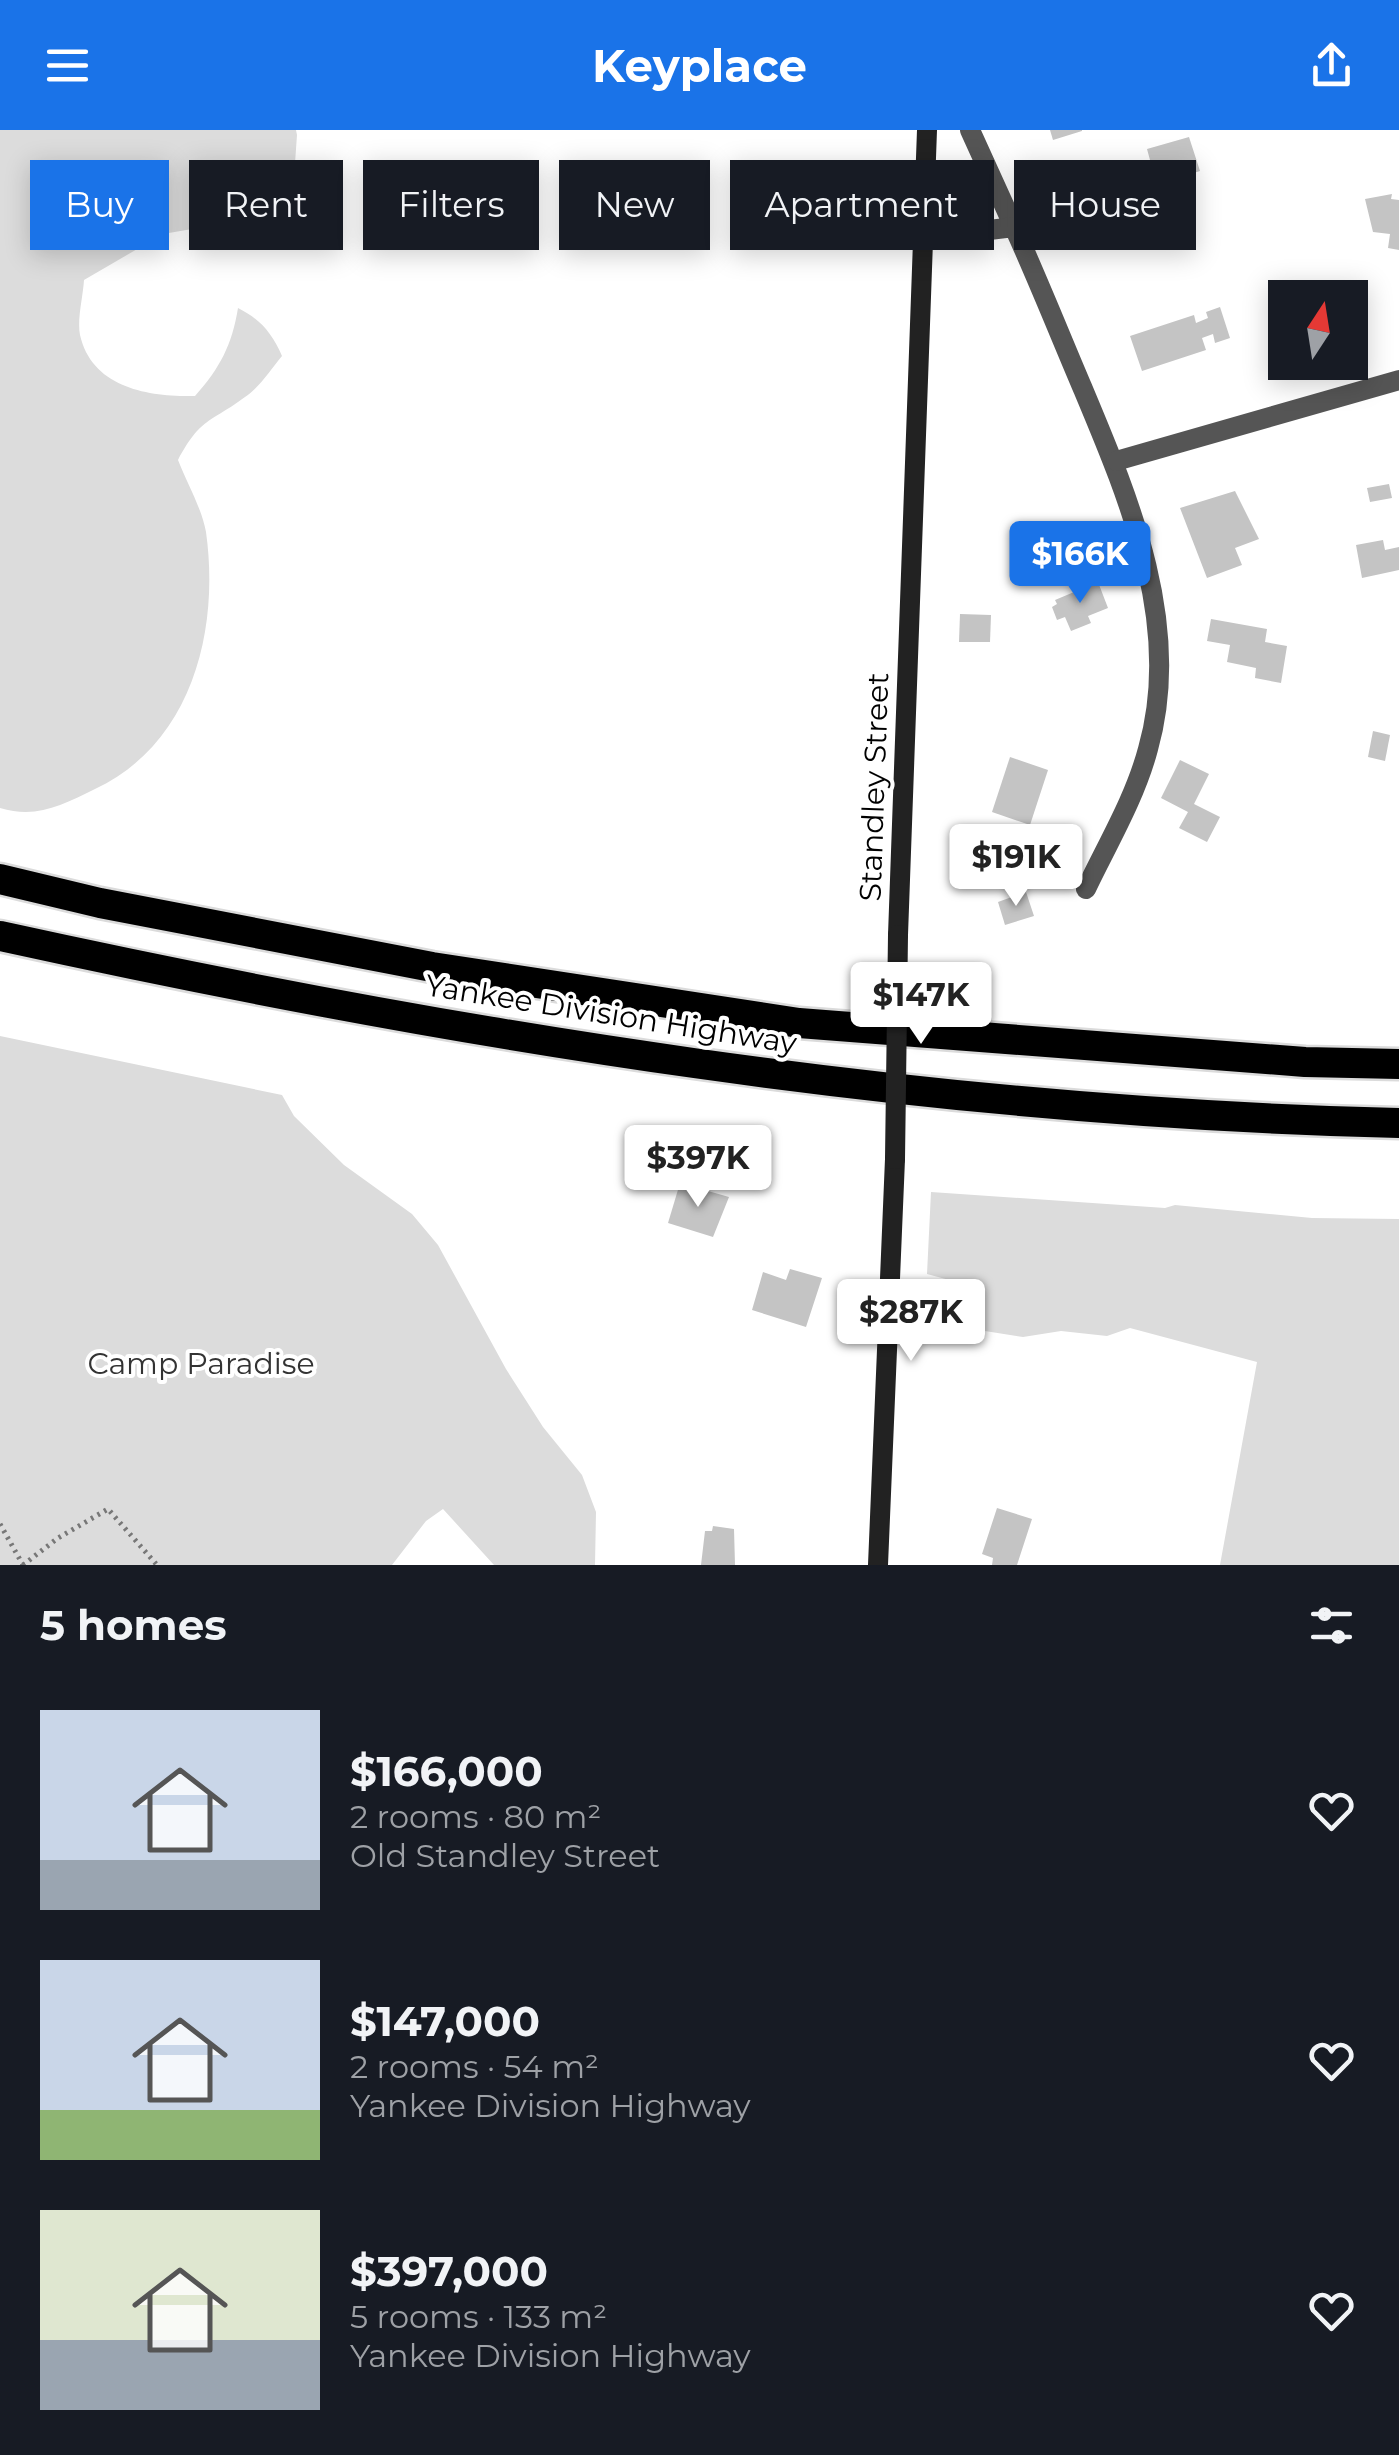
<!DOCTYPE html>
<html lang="en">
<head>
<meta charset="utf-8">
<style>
  :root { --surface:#171b24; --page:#20242c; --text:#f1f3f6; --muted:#9ea1a6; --accent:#1a73e8 }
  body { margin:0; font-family:Montserrat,sans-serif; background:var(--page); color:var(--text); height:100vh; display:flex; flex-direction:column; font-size:38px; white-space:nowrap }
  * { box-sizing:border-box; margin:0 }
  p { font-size:32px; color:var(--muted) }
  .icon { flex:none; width:55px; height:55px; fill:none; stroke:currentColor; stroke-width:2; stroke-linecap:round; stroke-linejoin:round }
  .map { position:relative; height:1435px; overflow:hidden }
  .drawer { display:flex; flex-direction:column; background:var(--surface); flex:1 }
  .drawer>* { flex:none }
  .hud { position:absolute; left:30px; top:30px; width:1340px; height:90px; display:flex; gap:20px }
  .needle { width:65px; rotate:12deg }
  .buttons { position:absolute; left:1268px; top:150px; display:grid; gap:20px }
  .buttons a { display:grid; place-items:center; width:100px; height:100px; border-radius:0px; background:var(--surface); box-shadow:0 5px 25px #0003; font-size:50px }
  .price { position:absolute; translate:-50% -85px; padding:0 22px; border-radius:10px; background:#fff; color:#222; font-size:32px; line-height:65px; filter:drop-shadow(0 2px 5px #0008) }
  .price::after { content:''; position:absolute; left:50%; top:60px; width:30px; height:22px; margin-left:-15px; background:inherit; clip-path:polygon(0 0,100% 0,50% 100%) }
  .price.current { background:var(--accent); color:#fff }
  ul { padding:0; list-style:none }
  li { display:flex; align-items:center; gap:30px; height:250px; padding:0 40px }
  li span { display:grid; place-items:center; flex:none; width:280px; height:200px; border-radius:0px; color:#555 }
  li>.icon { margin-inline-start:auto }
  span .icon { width:120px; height:120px; fill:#fffc; stroke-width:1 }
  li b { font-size:42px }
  h2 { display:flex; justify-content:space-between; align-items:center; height:120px; padding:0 40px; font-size:42px }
  .chip { padding:0 35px; border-radius:0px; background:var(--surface); box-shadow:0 5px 25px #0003; font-size:35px; line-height:90px }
  .chip.current { background:var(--accent); color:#fff }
  header { display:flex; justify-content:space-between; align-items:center; height:130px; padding:0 40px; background:var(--accent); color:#fff; font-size:45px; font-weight:700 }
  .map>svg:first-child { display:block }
  .green { fill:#dcdcdc }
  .building { fill:#c4c4c4 }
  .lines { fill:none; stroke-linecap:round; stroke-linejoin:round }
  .highway-casing { stroke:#dbdbdb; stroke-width:35 }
  .path { stroke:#777; stroke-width:5; stroke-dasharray:2.5 5; stroke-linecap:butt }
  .street { stroke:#555; stroke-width:20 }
  .secondary { stroke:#222; stroke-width:20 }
  .highway { stroke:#000; stroke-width:30 }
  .secondary-bridge { stroke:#222; stroke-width:20 }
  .labels { text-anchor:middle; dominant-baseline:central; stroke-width:8; stroke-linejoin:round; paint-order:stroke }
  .street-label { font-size:30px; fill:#000; stroke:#fff }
  .park-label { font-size:30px; fill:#333; stroke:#fff }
</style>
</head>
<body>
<header><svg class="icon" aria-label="menu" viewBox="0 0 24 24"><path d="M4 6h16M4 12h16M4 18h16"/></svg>Keyplace<svg class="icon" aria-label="share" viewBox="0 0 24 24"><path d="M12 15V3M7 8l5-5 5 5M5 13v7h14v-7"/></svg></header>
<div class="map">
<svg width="1399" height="1435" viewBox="0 0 1399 1435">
  <rect width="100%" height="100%" fill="#fff"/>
  <!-- green -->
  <g class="green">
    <path d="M0 0H296L297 5 294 47 268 86 163 104 84 150C83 167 77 189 80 205 92 258 149 267 195 266 220 238 232 215 238 178 260 189 272 203 282 226 271 239 260 257 245 267 210 293 201 287 178 330 187 353 202 379 206 402 220 502 191 614 95 659 62 675 37 689 0 678Z"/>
    <polygon points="0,906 282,965 294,986 344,1035 412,1084 438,1115 506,1239 543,1297 582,1345 596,1382 595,1435 494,1435 443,1379 426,1391 392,1435 0,1435"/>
    <polygon points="931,1062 1165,1078 1175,1075 1312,1088 1399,1089 1399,1435 1220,1435 1257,1232 1130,1198 1107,1206 1061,1201 1023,1207 985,1201 962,1183 953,1151 927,1144"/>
  </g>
  <!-- building -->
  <g class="building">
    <polygon points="1050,0 1082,0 1082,1 1053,10"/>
    <polygon points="1189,7 1200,41 1143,59 1151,83 1102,98 1096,78 1079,83 1070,54 1150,30 1147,19"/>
    <polygon points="1392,64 1391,69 1399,70 1399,120 1388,118 1390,104 1373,102 1365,69"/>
    <polygon points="1220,177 1230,208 1215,213 1213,204 1202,208 1206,220 1142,241 1130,206 1194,185 1196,193 1208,188 1206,182"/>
    <polygon points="1389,354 1392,368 1370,372 1367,358"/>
    <polygon points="1235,361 1259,409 1235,418 1242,435 1207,448 1180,378"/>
    <polygon points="1383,410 1385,420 1399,417 1399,440 1362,448 1356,415"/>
    <polygon points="1098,452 1108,478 1088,486 1091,493 1071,501 1065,487 1057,490 1052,477 1057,474 1055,470"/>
    <polygon points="960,484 991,485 990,512 959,512"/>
    <polygon points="1211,489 1267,499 1265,512 1287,516 1281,553 1255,548 1256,538 1227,532 1230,515 1207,511"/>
    <polygon points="1373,601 1390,605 1385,631 1368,627"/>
    <polygon points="1010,627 1048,640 1030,695 992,682"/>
    <polygon points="1180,630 1209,644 1194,674 1220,687 1207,712 1179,698 1188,682 1161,668"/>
    <polygon points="1026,762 1034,786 1005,795 998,772"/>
    <polygon points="680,1053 729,1067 713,1107 668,1093"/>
    <polygon points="790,1139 822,1148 806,1197 752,1180 763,1142 786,1150"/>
    <polygon points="997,1378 1032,1389 1017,1435 992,1435 993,1428 982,1424"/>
    <polygon points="713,1396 734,1399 735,1435 701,1435 705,1401 712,1401"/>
  </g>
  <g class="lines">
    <!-- highway casing -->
    <g class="highway-casing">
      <g id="highway">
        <polyline points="0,749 100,773 432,837 799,893 1305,932 1399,934"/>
        <path d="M0 806C460 907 928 982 1399 993"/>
      </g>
    </g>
    <!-- path -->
    <g class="path">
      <polyline points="0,1394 23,1435"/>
      <polyline points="23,1435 58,1408 108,1379 157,1435"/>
    </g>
    <!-- street -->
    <g class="street">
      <polyline points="970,0 1014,97"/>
      <path d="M923 108 1014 97C1038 150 1060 205 1083 259 1130 371 1183 496 1148 619 1135 668 1108 713 1086 759"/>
      <polyline points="1116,331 1399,250"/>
    </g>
    <!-- secondary -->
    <g class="secondary">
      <polyline points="898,805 927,0"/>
      <polyline points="878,1435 895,1029"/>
    </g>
    <!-- highway -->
    <use href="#highway" class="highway"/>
    <!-- secondary-bridge -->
    <polyline class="secondary-bridge" points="895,1029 898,805"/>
  </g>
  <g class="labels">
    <!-- street labels -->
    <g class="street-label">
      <text transform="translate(874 657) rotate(-88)">Standley Street</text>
      <text transform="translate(611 884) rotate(9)">Yankee Division Highway</text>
    </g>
    <!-- park labels -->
    <g class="park-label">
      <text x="201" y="1233">Camp Paradise</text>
    </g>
  </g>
</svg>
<div class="buttons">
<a><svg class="needle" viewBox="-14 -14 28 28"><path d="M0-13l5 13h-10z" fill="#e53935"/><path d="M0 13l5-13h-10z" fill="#9ea1a6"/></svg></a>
</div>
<b class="price current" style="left:1080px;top:476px">$166K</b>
<b class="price" style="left:1016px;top:779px">$191K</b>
<b class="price" style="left:921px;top:917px">$147K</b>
<b class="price" style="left:698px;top:1080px">$397K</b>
<b class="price" style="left:911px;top:1234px">$287K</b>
<div class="hud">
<a class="chip current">Buy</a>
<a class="chip">Rent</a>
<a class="chip">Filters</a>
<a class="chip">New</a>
<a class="chip">Apartment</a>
<a class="chip">House</a>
</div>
</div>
<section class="drawer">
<h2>5 homes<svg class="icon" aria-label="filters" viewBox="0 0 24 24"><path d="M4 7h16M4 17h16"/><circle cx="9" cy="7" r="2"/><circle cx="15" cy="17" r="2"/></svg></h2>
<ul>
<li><span style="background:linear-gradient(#c9d6e8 75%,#9aa5b1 0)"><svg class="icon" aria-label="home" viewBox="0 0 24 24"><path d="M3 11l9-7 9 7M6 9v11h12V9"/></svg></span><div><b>$166,000</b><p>2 rooms · 80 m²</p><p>Old Standley Street</p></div><svg class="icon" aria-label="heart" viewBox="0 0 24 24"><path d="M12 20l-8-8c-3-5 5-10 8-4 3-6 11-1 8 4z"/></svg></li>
<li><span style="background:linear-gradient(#c9d6e8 75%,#8fb573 0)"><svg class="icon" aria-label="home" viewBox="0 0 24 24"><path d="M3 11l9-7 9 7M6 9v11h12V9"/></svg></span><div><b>$147,000</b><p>2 rooms · 54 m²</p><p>Yankee Division Highway</p></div><svg class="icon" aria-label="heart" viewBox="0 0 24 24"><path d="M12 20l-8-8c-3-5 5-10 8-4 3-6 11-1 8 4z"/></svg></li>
<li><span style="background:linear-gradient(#dfe7d0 65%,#9aa5b1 0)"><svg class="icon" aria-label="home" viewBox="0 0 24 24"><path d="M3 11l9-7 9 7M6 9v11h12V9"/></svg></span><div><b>$397,000</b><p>5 rooms · 133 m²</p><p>Yankee Division Highway</p></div><svg class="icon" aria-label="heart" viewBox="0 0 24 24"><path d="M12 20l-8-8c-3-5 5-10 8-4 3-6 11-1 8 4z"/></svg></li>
</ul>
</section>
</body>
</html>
